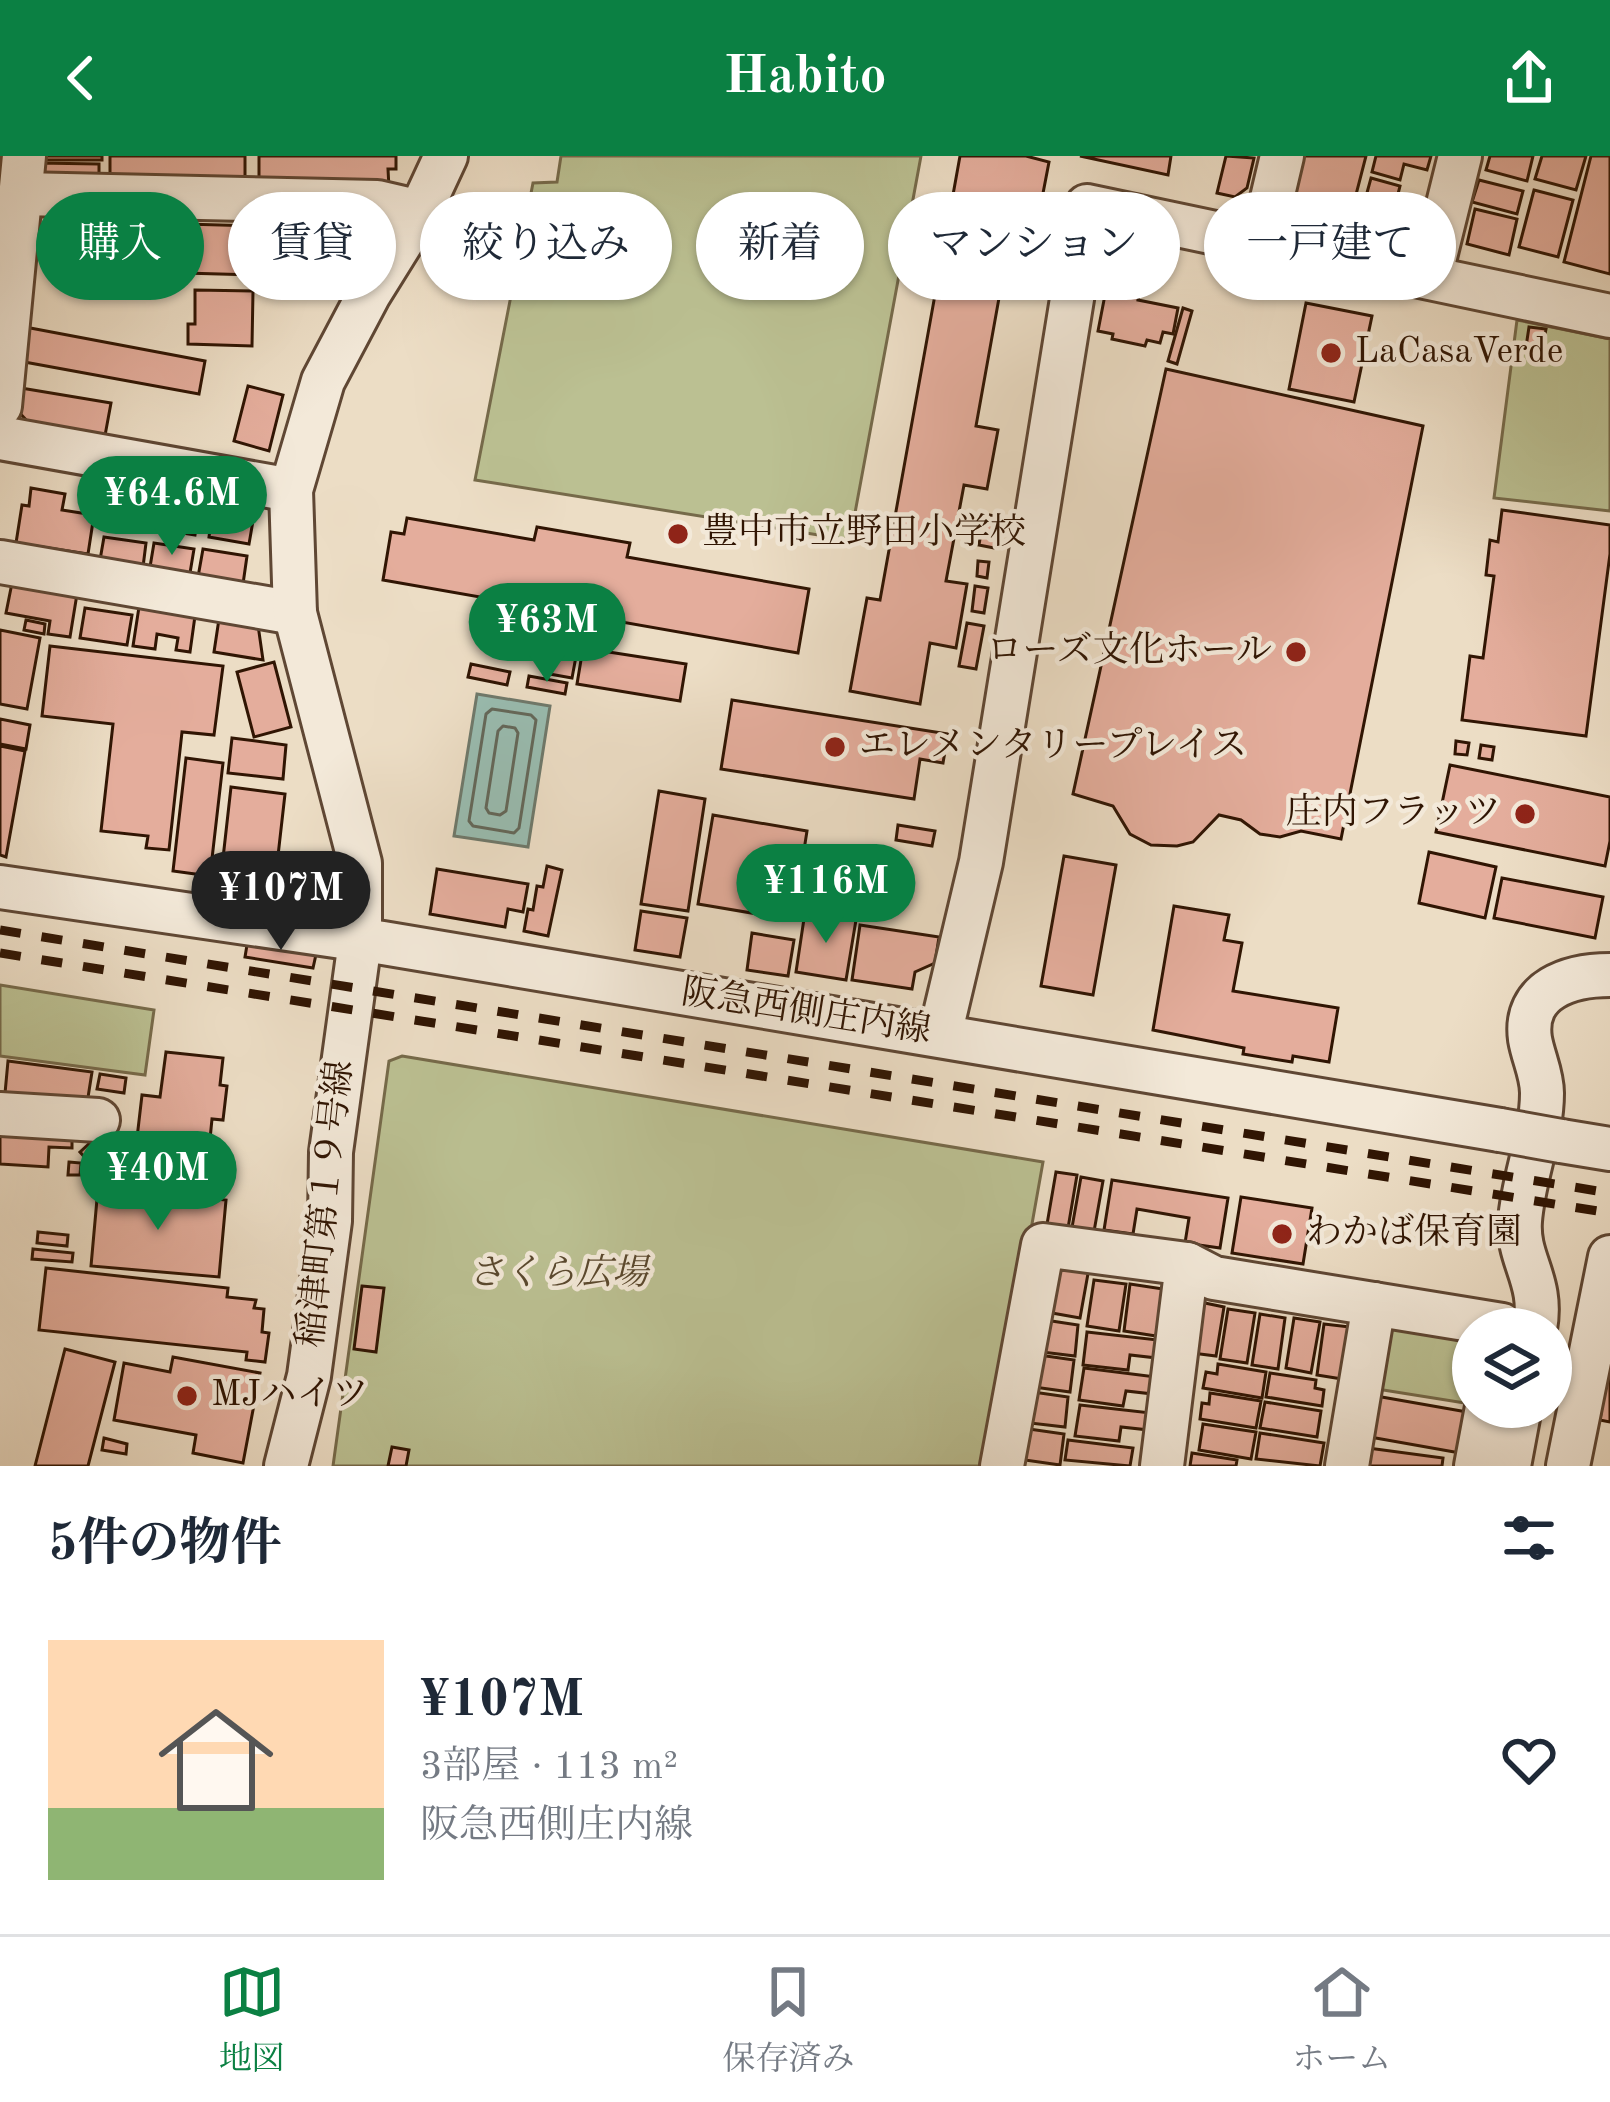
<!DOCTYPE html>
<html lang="ja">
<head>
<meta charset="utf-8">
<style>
  :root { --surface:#fff; --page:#f2f2f3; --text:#1f2937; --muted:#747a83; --line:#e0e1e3; --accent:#0b8043 }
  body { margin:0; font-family:"Old Standard TT","Noto Serif JP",serif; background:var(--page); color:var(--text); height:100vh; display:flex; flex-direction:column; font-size:45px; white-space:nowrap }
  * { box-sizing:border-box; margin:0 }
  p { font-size:39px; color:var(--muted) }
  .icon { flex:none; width:66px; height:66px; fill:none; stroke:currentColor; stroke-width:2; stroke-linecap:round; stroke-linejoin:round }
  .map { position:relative; height:1310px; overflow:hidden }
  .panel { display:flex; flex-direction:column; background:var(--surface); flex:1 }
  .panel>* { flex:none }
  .hud { position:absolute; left:36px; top:36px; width:1539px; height:108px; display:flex; gap:24px }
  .controls { position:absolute; left:1452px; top:1152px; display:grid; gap:24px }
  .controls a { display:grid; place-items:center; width:120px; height:120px; border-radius:50%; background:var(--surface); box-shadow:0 3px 9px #0004; font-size:60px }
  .price { position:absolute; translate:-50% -102px; padding:0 27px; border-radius:42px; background:var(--accent); color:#fff; font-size:39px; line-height:78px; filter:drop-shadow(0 3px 6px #0008) }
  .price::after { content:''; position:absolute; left:50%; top:72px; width:36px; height:27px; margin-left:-18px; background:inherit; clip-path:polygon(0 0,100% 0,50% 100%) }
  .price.selected { background:#222; color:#fff }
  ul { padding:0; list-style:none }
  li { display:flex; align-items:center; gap:36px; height:300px; padding:0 48px }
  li+li { border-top:3px solid var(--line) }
  li span { display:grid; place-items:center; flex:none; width:336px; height:240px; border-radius:0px; color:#555 }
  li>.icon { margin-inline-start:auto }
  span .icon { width:144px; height:144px; fill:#fffc; stroke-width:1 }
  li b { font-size:51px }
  h2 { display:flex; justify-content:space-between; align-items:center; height:144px; padding:0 48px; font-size:51px }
  .pill { padding:0 42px; border-radius:54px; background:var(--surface); box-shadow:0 3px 9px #0004; font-size:42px; line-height:108px }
  .pill.selected { background:var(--accent); color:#fff }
  header { display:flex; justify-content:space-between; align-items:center; height:156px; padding:0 48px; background:var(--accent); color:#fff; font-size:54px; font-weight:700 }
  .dock { display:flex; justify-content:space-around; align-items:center; height:168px; border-top:3px solid var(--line); background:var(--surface); font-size:33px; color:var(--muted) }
  .dock a { display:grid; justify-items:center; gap:6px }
  .dock .selected { color:var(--accent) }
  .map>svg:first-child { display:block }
  .green { fill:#bbc092; stroke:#766a4a; stroke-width:3 }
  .water { fill:#99bcb0; stroke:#6f796b; stroke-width:3 }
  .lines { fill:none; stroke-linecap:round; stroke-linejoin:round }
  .shore { stroke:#64685a; stroke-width:3 }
  .building { fill:#e4ad9c; stroke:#301503; stroke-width:3 }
  .minor-casing { stroke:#5f4734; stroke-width:48 }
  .minor { stroke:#f3e9d9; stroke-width:42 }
  .rail { stroke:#301503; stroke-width:9; stroke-dasharray:21 21; stroke-linecap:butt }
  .minor-bridge-casing { stroke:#5f4734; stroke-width:48; stroke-linecap:butt }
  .minor-bridge { stroke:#f3e9d9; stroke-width:42 }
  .poi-dot { fill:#8f2418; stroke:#f3e9d9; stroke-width:4.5 }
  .labels { text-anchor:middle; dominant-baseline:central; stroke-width:9; stroke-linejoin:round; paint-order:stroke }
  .poi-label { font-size:36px; fill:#301503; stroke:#f3e9d9; text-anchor:start }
  .street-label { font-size:36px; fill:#301503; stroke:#f3e9d9 }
  .park-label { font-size:36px; font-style:italic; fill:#5a482e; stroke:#f3e9d9 }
</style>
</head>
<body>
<header><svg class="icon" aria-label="back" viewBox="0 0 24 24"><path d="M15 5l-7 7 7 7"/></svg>Habito<svg class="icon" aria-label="share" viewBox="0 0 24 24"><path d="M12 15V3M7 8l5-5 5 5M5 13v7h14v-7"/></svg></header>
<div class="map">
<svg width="1610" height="1310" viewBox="0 0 1610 1310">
  <rect width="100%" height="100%" fill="#ecddc5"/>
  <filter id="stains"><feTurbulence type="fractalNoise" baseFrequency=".00167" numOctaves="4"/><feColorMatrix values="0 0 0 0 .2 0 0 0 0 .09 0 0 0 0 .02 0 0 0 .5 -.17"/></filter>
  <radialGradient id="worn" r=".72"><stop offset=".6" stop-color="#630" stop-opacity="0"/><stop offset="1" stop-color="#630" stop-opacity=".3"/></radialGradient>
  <!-- green -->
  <g class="green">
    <polygon points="561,0 921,0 850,384 475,324 533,27 557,26"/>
    <polygon points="1517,164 1610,183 1610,355 1494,342"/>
    <polygon points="0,829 154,854 145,919 0,900"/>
    <polygon points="402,900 1043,1006 989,1310 333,1310 389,905"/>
    <polygon points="1397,1169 1473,1184 1471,1248 1377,1233 1386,1177"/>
  </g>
  <!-- water -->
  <polygon class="water" points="477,538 550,550 528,691 454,680"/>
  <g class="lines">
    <!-- shore -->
    <g class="shore">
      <polygon points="492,553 531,559 536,564 519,672 514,677 473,670 469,665 486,558"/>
      <polygon points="503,570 515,572 518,577 506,655 500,659 489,657 486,652 498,575"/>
    </g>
  </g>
  <!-- building -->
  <g class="building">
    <rect x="39" y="0" width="63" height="4"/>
    <polygon points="110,0 245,0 245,25 110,21"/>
    <polygon points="259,0 396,0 396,13 388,13 389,32 259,32"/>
    <polygon points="960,0 1026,0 1049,6 1039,58 1015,53 976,270 998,274 987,333 964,329 946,425 967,428 956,492 930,487 920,548 850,535 867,442 880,444"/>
    <polygon points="1080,0 1171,0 1168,19"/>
    <polygon points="1226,0 1254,2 1247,32 1235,41 1217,37"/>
    <polygon points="1304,0 1366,0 1351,58 1293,43"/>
    <polygon points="1376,0 1431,0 1427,14 1404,8 1400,24 1372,16"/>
    <polygon points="1490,0 1533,0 1527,25 1486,14"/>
    <polygon points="1542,0 1586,0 1576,34 1535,23"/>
    <polygon points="1591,0 1610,0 1610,118 1564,106"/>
    <polygon points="38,7 99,8 99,25 38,24"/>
    <polygon points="1371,22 1400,30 1398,38 1423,45 1418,65 1402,61 1400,70 1390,67 1389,74 1359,66"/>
    <polygon points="1479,24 1523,35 1517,58 1472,46"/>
    <polygon points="1534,34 1573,44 1558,101 1519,91"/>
    <polygon points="1475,53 1517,63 1509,99 1467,88"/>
    <polygon points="185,68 325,72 323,121 184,117"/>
    <polygon points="1125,107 1145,111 1138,144 1178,152 1173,178 1163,176 1160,187 1147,184 1145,190 1112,183 1113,178 1098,175 1110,113 1123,115"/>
    <polygon points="195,134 253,135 252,190 188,188 188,168 195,168"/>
    <polygon points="1306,147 1372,160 1354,246 1289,233"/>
    <polygon points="1183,152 1192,155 1177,208 1168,205"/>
    <polygon points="25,171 205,205 199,238 19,205"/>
    <polygon points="1529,171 1546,173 1542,194 1526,191"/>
    <polygon points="1166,213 1423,270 1341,683 1301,675 1280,681 1260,678 1241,664 1219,659 1193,686 1177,690 1151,689 1130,678 1113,650 1073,638"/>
    <polygon points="248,230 283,239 269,295 234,285"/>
    <polygon points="21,232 111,247 104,285 28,266 17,254"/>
    <polygon points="31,332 65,338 62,354 94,359 88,398 16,387 22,349 29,350"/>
    <polygon points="120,334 150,339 145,370 103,363 106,343 118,345"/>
    <polygon points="170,342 200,346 195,379 158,373 162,346 169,347"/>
    <polygon points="213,352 254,359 249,388 209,381"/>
    <polygon points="1502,354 1610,369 1610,398 1586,580 1462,564 1470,500 1483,502 1494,420 1486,419 1490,384 1498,386"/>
    <polygon points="984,358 1000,361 994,392 979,389"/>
    <polygon points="407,362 534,384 537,371 630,387 627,401 809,433 798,497 383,424 391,376 404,378"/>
    <polygon points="104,381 146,387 143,411 100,404"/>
    <polygon points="154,387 194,393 190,417 150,411"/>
    <polygon points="203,393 247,400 243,428 198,421"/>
    <polygon points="978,405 989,406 987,422 977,420"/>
    <polygon points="12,427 77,438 70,481 48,478 50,465 6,457"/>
    <polygon points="975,430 988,432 984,457 972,455"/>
    <polygon points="139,451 195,460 190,496 176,494 178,482 157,478 155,493 133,490"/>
    <polygon points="85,452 132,459 127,489 80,482"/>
    <polygon points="219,463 258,469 263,504 214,496"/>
    <polygon points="26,464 45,468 44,478 24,474"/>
    <polygon points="967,467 984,470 976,513 959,510"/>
    <polygon points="0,474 40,482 27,553 0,548"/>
    <polygon points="50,490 223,510 214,579 182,576 169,694 146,692 148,680 101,675 113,568 42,560"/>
    <polygon points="549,490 577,495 572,522 544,517"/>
    <polygon points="583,492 686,508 680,545 577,528"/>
    <polygon points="274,506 291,571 254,581 237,516"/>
    <polygon points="471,508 510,516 507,529 468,521"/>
    <polygon points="529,520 567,527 565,538 527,531"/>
    <polygon points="732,544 948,578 943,607 920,603 914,643 721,613"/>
    <polygon points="0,563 30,569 26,593 0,588"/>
    <polygon points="232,582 286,589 283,623 228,617"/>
    <polygon points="1456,585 1469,587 1467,599 1455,598"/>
    <polygon points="1481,589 1494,591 1492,604 1479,602"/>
    <polygon points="0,590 25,595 6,701 0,699"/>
    <polygon points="186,602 223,607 210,720 173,715"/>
    <polygon points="1450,609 1610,641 1610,685 1605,710 1436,676"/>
    <polygon points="231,631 285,638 274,735 220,729"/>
    <polygon points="659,635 705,643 688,755 641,748"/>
    <polygon points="713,659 807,675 793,764 698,748"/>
    <polygon points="898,669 935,675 932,690 896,684"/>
    <polygon points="1429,696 1496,711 1485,762 1419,747"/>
    <polygon points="1064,700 1116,709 1093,839 1041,830"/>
    <polygon points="547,710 562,714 548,780 524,775 528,753 533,754 537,730 543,731"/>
    <polygon points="437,713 528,728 523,756 508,753 505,771 430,758"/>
    <polygon points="1502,722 1603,741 1595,782 1494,762"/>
    <polygon points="1174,750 1229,759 1224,784 1242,787 1233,835 1338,852 1329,906 1293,900 1292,906 1243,898 1244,892 1153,874"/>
    <polygon points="641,755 687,762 680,801 635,794"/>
    <polygon points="805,756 856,764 846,824 796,816"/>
    <polygon points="860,769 939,781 935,807 915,816 912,833 852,824"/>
    <polygon points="752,777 794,784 788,820 747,814"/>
    <polygon points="248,783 317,794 313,812 245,801"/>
    <polygon points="166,896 223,902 220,929 227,930 223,964 212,963 209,993 229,995 226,1010 231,1010 232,1014 228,1023 204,1021 202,1033 132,1025 142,939 160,941"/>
    <polygon points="8,905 92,916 86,954 4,948"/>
    <polygon points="100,918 126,922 124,937 97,933"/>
    <polygon points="0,969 72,972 72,992 49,991 48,1011 0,1008"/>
    <polygon points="104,974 122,994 98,1016 80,996"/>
    <polygon points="69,1006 81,1007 80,1019 68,1019"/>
    <polygon points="1056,1016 1077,1019 1067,1078 1046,1074"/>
    <polygon points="1081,1021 1103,1025 1093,1081 1071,1077"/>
    <polygon points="1112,1024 1228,1042 1220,1092 1185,1087 1189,1062 1137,1053 1133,1078 1104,1074"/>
    <polygon points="98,1032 226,1044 219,1121 91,1110"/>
    <polygon points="1241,1041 1312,1052 1303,1108 1232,1097"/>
    <polygon points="38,1076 68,1079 67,1090 37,1087"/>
    <polygon points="33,1093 73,1097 72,1106 32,1103"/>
    <polygon points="1061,1107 1089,1112 1080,1162 1052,1157"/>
    <polygon points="46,1112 228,1132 227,1141 256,1144 254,1152 264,1153 262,1176 269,1177 265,1206 246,1204 247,1196 39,1174"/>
    <polygon points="1094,1124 1126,1128 1119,1175 1087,1170"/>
    <polygon points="1130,1128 1163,1133 1156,1180 1124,1175"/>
    <polygon points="362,1130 384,1132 376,1196 354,1193"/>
    <polygon points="1200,1146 1224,1151 1216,1200 1192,1197"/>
    <polygon points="1228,1153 1255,1157 1247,1207 1220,1203"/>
    <polygon points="1260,1158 1285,1162 1278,1213 1252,1209"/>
    <polygon points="1294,1162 1320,1166 1311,1217 1286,1212"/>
    <polygon points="1045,1164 1078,1169 1075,1200 1042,1196"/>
    <polygon points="1324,1168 1350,1171 1342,1223 1317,1219"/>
    <polygon points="1087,1176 1158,1184 1157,1202 1130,1199 1128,1214 1083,1209"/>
    <polygon points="65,1193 115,1206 88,1310 35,1310"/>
    <polygon points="1039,1199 1074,1204 1070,1236 1034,1231"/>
    <polygon points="173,1201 260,1217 243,1307 193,1297 196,1279 114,1264 124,1207 170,1216"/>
    <polygon points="1218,1208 1266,1216 1262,1242 1203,1232 1206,1216 1217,1218"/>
    <polygon points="1084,1212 1156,1221 1153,1238 1126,1235 1123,1250 1079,1244"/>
    <polygon points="1270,1217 1316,1224 1315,1232 1324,1234 1322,1250 1266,1241"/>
    <polygon points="1607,1218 1610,1219 1610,1266 1600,1264"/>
    <polygon points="1033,1236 1068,1241 1065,1271 1030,1267"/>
    <polygon points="1210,1237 1261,1245 1256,1272 1200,1263 1202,1247 1209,1248"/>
    <polygon points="1376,1240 1467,1256 1460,1297 1370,1281"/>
    <polygon points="1265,1246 1321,1255 1317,1281 1260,1272"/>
    <polygon points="1080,1249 1151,1257 1149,1274 1121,1271 1119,1285 1075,1280"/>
    <polygon points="1203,1268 1256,1276 1251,1303 1199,1294"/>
    <polygon points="1029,1273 1064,1278 1060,1309 1025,1304"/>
    <polygon points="1260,1277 1324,1287 1320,1310 1256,1303"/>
    <polygon points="104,1282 127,1288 126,1298 102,1294"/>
    <polygon points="1068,1284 1133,1292 1130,1310 1065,1304"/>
    <polygon points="392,1291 409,1294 406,1310 388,1310"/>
    <polygon points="1368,1292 1443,1302 1442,1310 1365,1310"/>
    <polygon points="1192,1297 1237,1304 1236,1310 1190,1310"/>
  </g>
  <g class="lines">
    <!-- minor casing -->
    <g class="minor-casing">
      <g id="minor">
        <polyline points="21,38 377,46 420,56"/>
        <polyline points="1262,85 1282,0"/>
        <polyline points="1430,121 1460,0"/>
        <polyline points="0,250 24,0"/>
        <polyline points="0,282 291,334"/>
        <polyline points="0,406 295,457"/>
        <polyline points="0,731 383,787 1500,974"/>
        <polyline points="940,879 981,706 1087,50 1610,160"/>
        <polyline points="0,958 98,964"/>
        <polyline points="1561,985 1610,993"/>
        <path d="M1535 1173C1544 1124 1517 1105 1520 1065 1523 1022 1542 980 1542 937 1542 918 1533 901 1530 883 1523 833 1570 819 1610 819"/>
        <polyline points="286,1310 309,1220 330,1065 331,996 360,785 360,707 295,457 291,334 323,225 369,138 420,56 446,0"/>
        <polyline points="1002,1310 1043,1089 1187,1108 1214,1122 1502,1169 1501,1173"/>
        <polyline points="1162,1310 1187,1108"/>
        <polyline points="1347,1310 1374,1148"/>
        <polyline points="1476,1310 1487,1251"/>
        <polyline points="1509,1310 1520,1251"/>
        <polyline points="1568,1310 1610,1101"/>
      </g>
    </g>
    <!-- minor -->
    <use href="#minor" class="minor"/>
    <!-- rail -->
    <g class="rail">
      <polyline points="0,774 1610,1037"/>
      <polyline points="0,797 1610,1057"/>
    </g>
    <!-- minor-bridge casing -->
    <g class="minor-bridge-casing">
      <polyline id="minor-bridge" points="1500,974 1561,985"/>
    </g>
    <!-- minor-bridge -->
    <use href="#minor-bridge" class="minor-bridge"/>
  </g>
  <!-- markers -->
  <g class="poi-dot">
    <circle cx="1331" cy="197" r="12"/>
    <circle cx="678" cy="378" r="12"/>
    <circle cx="1296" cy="496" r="12"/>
    <circle cx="835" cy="591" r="12"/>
    <circle cx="1525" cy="658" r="12"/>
    <circle cx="1282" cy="1078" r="12"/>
    <circle cx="187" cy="1240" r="12"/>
  </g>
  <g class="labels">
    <!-- poi labels -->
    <g class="poi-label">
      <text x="1355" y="197">LaCasaVerde</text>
      <text x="702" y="378">豊中市立野田小学校</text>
      <text x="1272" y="496" text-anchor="end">ローズ文化ホール</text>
      <text x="859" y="591">エレメンタリープレイス</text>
      <text x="1501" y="658" text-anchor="end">庄内フラッツ</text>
      <text x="1306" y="1078">わかば保育園</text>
      <text x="211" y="1240">MJハイツ</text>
    </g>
    <!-- street labels -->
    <g class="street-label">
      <text transform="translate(806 857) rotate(9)">阪急西側庄内線</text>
      <text transform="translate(327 1048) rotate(-84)">稲津町第１９号線</text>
    </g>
    <!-- park labels -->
    <g class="park-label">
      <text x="558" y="1119">さくら広場</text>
    </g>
  </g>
  <rect width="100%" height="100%" filter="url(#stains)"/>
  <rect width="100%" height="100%" fill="url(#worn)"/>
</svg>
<div class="controls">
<a><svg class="icon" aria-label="layers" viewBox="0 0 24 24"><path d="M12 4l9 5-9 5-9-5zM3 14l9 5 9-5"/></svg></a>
</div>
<b class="price" style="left:172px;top:402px">¥64.6M</b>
<b class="price" style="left:547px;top:529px">¥63M</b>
<b class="price" style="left:826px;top:790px">¥116M</b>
<b class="price selected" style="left:281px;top:797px">¥107M</b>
<b class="price" style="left:158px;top:1077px">¥40M</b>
<div class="hud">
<a class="pill selected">購入</a>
<a class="pill">賃貸</a>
<a class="pill">絞り込み</a>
<a class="pill">新着</a>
<a class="pill">マンション</a>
<a class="pill">一戸建て</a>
</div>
</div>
<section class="panel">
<h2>5件の物件<svg class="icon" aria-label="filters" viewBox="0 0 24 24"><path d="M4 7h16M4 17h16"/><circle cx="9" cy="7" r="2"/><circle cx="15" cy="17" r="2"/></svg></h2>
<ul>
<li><span style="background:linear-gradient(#ffd9b3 70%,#8fb573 0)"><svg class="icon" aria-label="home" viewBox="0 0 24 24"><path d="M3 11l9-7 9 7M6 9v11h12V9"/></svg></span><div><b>¥107M</b><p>3部屋 · 113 m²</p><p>阪急西側庄内線</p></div><svg class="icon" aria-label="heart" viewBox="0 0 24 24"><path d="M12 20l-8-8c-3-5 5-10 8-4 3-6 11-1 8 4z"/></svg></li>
</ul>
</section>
<nav class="dock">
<a class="selected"><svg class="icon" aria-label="map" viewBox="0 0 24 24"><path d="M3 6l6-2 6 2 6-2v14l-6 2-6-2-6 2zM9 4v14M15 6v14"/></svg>地図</a>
<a><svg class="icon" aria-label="saved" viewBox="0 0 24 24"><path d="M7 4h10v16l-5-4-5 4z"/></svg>保存済み</a>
<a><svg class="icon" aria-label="home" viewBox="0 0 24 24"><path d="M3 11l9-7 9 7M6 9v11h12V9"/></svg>ホーム</a>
</nav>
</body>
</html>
